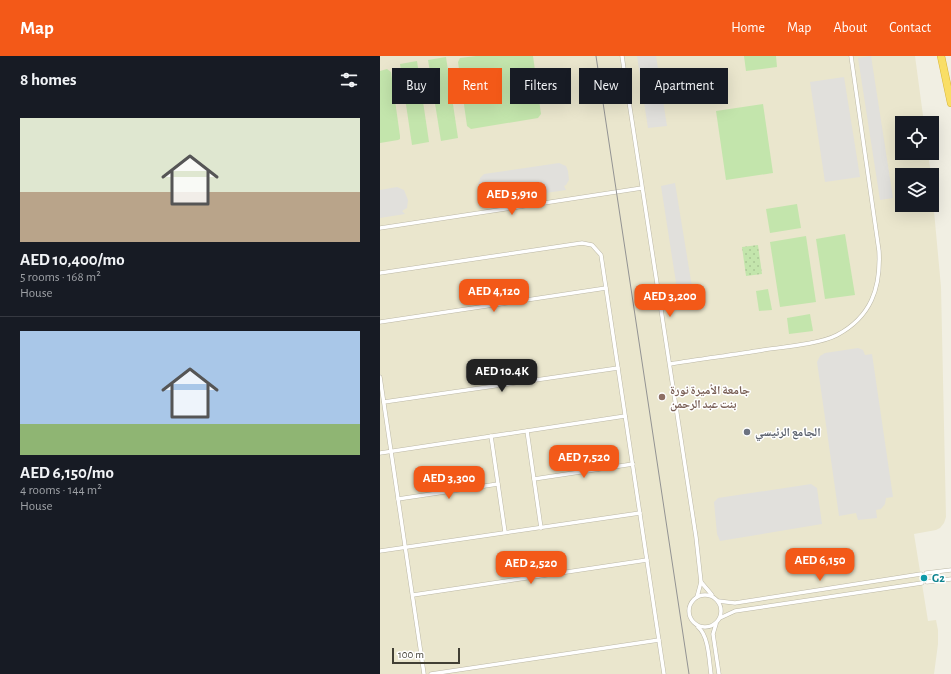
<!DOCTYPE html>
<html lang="en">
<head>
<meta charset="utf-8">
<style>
  :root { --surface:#171b24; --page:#20242c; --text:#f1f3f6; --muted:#9ea1a6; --line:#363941; --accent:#f35918 }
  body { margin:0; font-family:"Alegreya Sans","Noto Naskh Arabic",sans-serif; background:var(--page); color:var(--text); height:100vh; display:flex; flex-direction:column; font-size:15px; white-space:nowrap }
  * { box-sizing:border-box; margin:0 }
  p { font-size:13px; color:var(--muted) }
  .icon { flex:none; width:22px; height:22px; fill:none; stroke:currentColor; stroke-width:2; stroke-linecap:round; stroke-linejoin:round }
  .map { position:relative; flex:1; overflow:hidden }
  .side { display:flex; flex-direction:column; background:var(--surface); width:380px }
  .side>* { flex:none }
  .hud { position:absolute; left:12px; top:12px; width:380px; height:36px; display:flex; gap:8px }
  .fabs { position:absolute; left:515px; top:60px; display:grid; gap:8px }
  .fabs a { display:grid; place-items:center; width:44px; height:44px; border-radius:0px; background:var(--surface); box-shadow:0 4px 16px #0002; font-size:20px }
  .scale { position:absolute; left:12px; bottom:10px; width:68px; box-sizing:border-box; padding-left:4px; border:2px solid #423f34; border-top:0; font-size:11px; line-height:14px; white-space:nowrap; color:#423f34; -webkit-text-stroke:3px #fff; paint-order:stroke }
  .price { position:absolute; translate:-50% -34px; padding:0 9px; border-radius:8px; background:var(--accent); color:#fff; font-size:13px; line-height:26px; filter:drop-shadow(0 1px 2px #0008) }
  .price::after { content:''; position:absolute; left:50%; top:24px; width:12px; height:9px; margin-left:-6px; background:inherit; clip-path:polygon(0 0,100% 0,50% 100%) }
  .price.current { background:#222; color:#fff }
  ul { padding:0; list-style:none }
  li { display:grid; align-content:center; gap:8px; height:212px; padding:0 20px }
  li+li { border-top:1px solid var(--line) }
  li span { display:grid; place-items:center; height:124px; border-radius:0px; color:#555 }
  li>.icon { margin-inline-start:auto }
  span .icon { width:72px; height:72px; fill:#fffc; stroke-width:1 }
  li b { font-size:17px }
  h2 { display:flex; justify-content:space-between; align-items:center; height:48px; padding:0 20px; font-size:17px }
  .pill { padding:0 14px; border-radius:0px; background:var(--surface); box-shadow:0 4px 16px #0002; font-size:14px; line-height:36px }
  .pill.current { background:var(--accent); color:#fff }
  header { display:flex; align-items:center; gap:24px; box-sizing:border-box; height:56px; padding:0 20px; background:var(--accent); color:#fff }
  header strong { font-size:19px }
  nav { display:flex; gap:22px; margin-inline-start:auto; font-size:14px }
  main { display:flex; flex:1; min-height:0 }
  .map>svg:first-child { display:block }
  .education { fill:#eae6cd }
  .grass { fill:url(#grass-dots) }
  .pitch { fill:#c3e5ac }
  .parking { fill:#e1e0dc }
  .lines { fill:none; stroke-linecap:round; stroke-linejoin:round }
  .street-casing { stroke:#bcb8a6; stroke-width:4.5 }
  .highway-casing { stroke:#d8b436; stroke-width:8 }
  .street { stroke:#fff; stroke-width:3.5 }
  .highway { stroke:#f9de66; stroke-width:7 }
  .tram { stroke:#939393; stroke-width:1 }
  .education-dot { fill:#8d6e63; stroke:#fff; stroke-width:1.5 }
  .worship-dot { fill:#6b7280; stroke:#fff; stroke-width:1.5 }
  .culture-dot { fill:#0f9aa8; stroke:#fff; stroke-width:1.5 }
  .labels { text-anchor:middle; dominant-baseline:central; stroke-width:3; stroke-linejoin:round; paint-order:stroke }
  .education-label { font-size:12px; font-weight:bold; fill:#785e54; stroke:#fff; text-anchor:start }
  .worship-label { font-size:12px; font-weight:bold; fill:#5b616d; stroke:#fff; text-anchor:start }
  .culture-label { font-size:12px; font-weight:bold; fill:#0d838f; stroke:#fff; text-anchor:start }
</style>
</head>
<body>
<header>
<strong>Map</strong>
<nav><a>Home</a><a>Map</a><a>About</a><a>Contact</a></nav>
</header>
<main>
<section class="side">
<h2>8 homes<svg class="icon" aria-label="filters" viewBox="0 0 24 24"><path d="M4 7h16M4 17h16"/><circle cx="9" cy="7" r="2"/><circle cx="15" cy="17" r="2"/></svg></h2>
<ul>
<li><span style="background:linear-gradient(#dfe7d0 60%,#b9a48a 0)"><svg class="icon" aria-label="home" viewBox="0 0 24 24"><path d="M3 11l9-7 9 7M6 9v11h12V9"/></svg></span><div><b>AED 10,400/mo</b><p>5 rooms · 168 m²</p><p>House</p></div></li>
<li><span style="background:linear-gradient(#a9c7e8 75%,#8fb573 0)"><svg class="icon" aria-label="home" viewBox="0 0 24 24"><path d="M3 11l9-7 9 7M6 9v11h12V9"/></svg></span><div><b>AED 6,150/mo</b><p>4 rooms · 144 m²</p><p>House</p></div></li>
</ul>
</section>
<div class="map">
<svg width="571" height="618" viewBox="0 0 571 618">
  <defs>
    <pattern id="grass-dots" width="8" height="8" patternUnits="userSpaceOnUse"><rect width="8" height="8" fill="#c3e5ac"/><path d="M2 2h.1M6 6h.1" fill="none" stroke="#a9c695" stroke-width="1.8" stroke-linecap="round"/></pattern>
  </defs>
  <rect width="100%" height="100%" fill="#f1efe3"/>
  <!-- education -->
  <polygon class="education" points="0,0 535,0 544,67 522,67 522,97 548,97 551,119 522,119 522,149 552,149 552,133 561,231 566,461 564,467 560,472 556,474 534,478 548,565 556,564 558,574 558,588 554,618 0,618"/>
  <!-- grass -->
  <polygon class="grass" points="378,189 382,218 366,220 362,191"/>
  <!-- pitch -->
  <g class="pitch">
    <polygon points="96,0 153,0 161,58 158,62 91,73 87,70 78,6 80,2"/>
    <polygon points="364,0 396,0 397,11 366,15"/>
    <polygon points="66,1 78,82 61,85 48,4"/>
    <polygon points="37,5 49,86 32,89 20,8"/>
    <polygon points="7,13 11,16 20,80 20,83 18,84 0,87 0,15"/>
    <polygon points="383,48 393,117 346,124 336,55"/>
    <polygon points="417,148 421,172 390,177 386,153"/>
    <polygon points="465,178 475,239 445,243 436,183"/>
    <polygon points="426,180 436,246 400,251 390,186"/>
    <polygon points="388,233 392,254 379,255 376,235"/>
    <polygon points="430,258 433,275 409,278 407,262"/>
  </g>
  <!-- parking -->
  <g class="parking">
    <polygon points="257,0 276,0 287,70 268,72"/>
    <polygon points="491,0 513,142 500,144 478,2"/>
    <polygon points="464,21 480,121 445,126 430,26"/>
    <polygon points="179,107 186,110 188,115 189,124 186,129 184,130 186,134 159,138 156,134 136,137 137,141 112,145 108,142 101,141 98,129 100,122 104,118"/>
    <polygon points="295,127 312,231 297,233 281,130"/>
    <polygon points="17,131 24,134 28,144 27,152 22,155 25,158 0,162 0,134"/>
    <polygon points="478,292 483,294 485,299 492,298 513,441 506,442 505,448 501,453 496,454 497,462 478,464 476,457 459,460 437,306 440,300 445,297"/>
    <polygon points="431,428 437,432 442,468 340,485 337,478 334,446 338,442"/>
  </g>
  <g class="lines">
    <!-- street casing -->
    <g class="street-casing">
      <g id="street">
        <polyline points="242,0 316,481 321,526 317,541"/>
        <polyline points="0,172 262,132"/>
        <polyline points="0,217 202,187 212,189 221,199 284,618"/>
        <polyline points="0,266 226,232"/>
        <path d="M290 308C321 303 352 299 383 294 403 291 440 288 457 279 491 261 501 232 499 195L471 0"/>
        <polyline points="0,321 44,618"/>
        <polyline points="4,346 238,312"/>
        <polyline points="147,375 161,472"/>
        <polyline points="111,380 125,476"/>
        <polyline points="0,397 245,360"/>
        <polyline points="154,423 253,408"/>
        <polyline points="18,443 118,428"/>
        <polyline points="0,495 260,457"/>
        <polyline points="546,517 571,514"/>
        <polyline points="321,526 332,539"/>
        <polyline points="547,526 571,523"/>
        <circle cx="325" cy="555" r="16"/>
        <polyline points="33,539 267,504"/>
        <polyline points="338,545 355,547 541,518"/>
        <polyline points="340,562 355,555 542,527"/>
        <polyline points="336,568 333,578 339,618"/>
        <path d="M318 571C329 580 329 605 331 618"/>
        <polyline points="51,618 279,584"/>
      </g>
    </g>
    <!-- highway casing -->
    <g class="highway-casing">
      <polyline id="highway" points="561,0 571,47"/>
    </g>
    <!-- street -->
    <use href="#street" class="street"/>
    <!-- highway -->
    <use href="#highway" class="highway"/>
    <!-- tram -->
    <polyline class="tram" points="216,0 309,618"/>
  </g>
  <!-- markers -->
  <circle class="education-dot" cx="282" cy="341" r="4"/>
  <circle class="worship-dot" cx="367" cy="376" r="4"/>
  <circle class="culture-dot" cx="544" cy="522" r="4"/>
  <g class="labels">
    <!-- education labels -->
    <g class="education-label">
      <text x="290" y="334">جامعة الأميرة نورة<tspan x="290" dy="14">بنت عبد الرحمن</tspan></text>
    </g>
    <!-- worship labels -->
    <g class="worship-label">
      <text x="375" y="376">الجامع الرئيسي</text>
    </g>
    <!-- culture labels -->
    <g class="culture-label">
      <text x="552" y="522">G2</text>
    </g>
  </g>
</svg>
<div class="fabs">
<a><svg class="icon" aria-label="locate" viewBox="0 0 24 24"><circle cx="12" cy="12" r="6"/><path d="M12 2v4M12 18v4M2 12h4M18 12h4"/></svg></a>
<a><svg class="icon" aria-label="layers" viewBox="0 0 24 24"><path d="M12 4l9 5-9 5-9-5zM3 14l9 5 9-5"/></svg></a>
</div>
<div class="scale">100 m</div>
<b class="price" style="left:132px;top:160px">AED 5,910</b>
<b class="price" style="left:114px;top:257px">AED 4,120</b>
<b class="price" style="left:290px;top:262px">AED 3,200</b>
<b class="price current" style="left:122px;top:337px">AED 10.4K</b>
<b class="price" style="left:204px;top:423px">AED 7,520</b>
<b class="price" style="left:69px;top:444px">AED 3,300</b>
<b class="price" style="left:440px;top:526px">AED 6,150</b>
<b class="price" style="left:151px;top:529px">AED 2,520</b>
<div class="hud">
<a class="pill">Buy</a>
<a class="pill current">Rent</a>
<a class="pill">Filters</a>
<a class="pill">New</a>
<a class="pill">Apartment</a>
</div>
</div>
</main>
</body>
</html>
